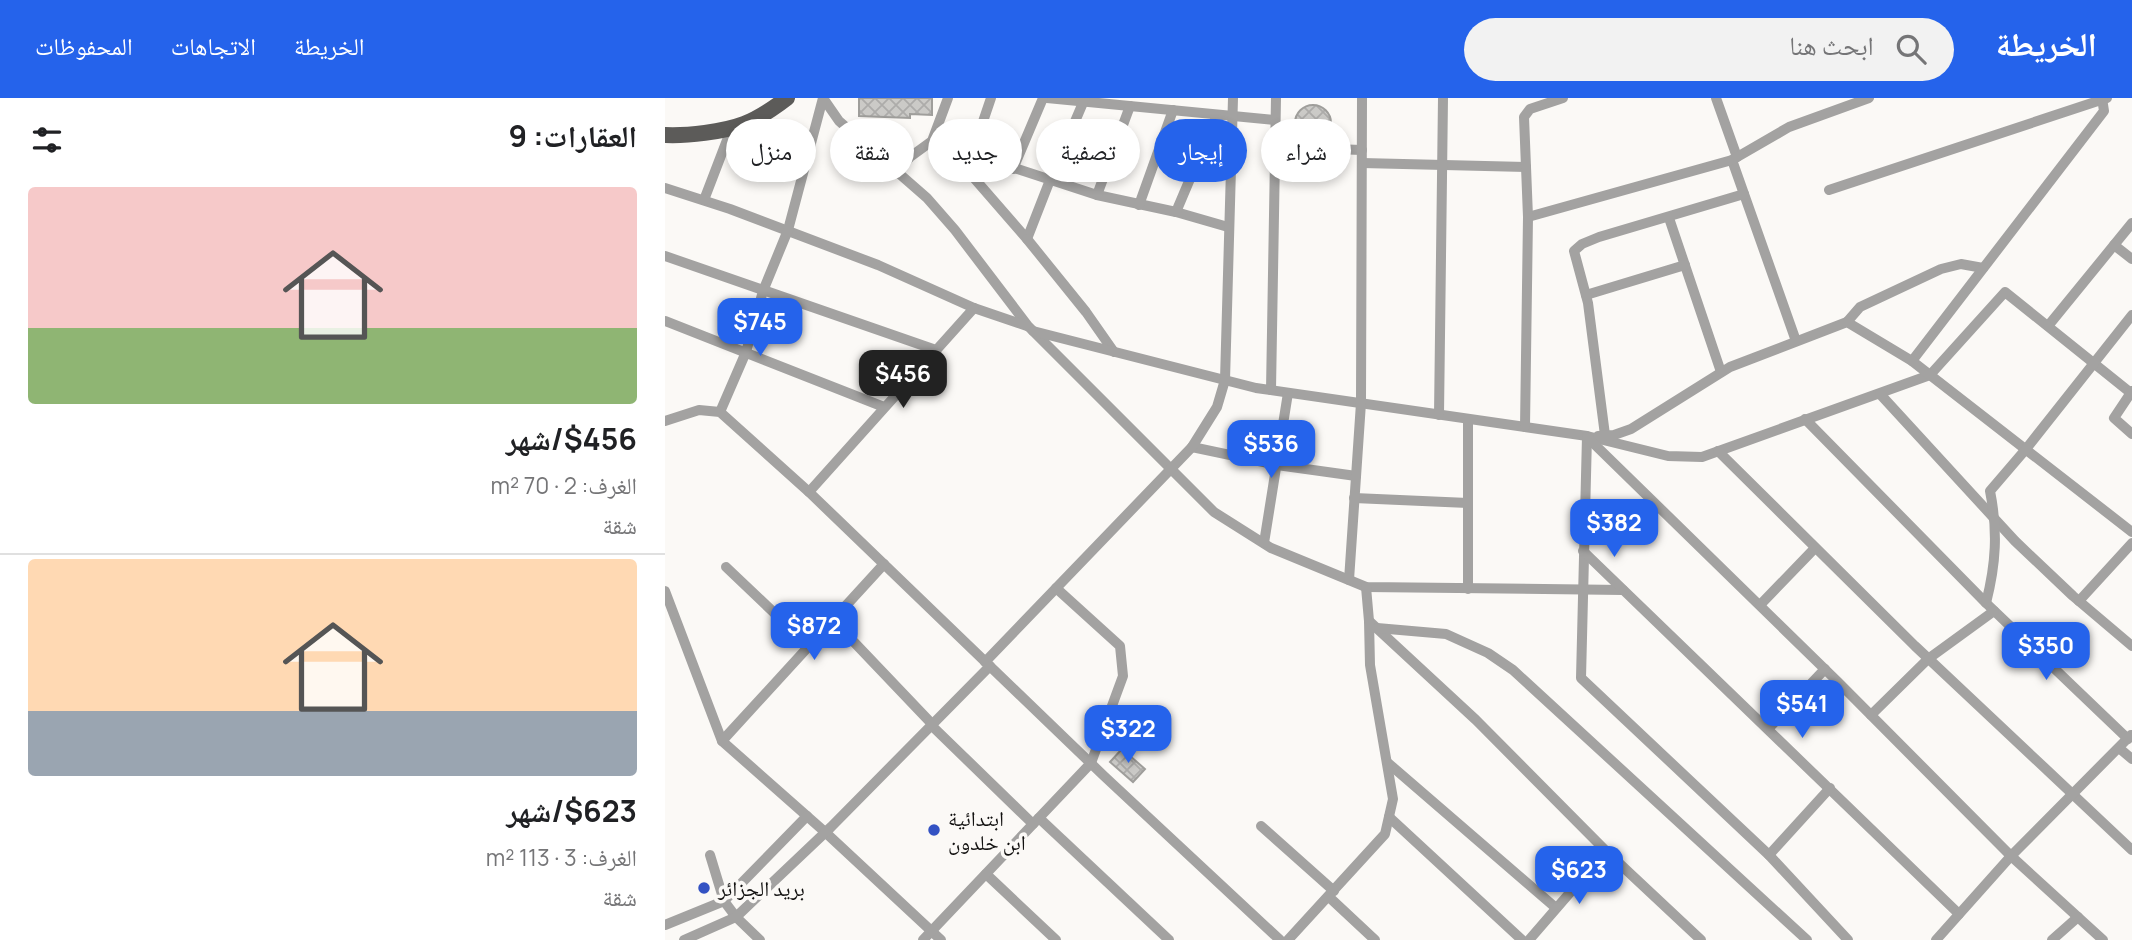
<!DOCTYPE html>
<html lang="ar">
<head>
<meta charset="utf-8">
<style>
  :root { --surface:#fff; --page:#f2f2f2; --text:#202124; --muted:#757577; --line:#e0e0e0; --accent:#2563eb }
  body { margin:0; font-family:Manrope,"Noto Naskh Arabic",sans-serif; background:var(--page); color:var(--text); direction:rtl; height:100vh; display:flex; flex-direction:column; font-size:26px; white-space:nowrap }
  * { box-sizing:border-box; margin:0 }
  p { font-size:23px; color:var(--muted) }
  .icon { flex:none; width:38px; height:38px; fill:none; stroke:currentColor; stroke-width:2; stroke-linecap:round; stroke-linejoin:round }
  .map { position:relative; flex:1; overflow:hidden; direction:ltr }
  .drawer { display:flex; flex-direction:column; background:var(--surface); width:665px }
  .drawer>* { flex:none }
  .guide { position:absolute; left:21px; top:21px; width:665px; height:63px; direction:rtl; display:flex; gap:14px }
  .price { position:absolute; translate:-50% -60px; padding:0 16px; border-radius:14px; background:var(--accent); color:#fff; font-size:23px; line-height:46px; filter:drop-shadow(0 2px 4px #0008) }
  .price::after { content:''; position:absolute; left:50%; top:42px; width:21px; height:16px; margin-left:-10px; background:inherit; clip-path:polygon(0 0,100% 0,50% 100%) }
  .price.active { background:#222; color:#fff }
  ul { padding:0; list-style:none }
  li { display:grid; align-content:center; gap:14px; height:371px; padding:0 28px }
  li+li { border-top:2px solid var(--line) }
  li span { display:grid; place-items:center; height:217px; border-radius:7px; color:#555 }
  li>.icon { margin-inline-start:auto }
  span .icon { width:126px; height:126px; fill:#fffc; stroke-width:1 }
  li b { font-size:30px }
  h2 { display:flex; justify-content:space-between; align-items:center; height:84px; padding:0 28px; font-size:30px }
  .pill { padding:0 24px; border-radius:32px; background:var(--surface); box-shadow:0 4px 10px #0003; font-size:24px; line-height:63px }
  .pill.active { background:var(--accent); color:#fff }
  header { display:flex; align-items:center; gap:42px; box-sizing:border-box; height:98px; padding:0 35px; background:var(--accent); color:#fff }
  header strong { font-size:33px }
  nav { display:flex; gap:38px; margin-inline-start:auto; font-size:24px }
  .search { width:490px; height:63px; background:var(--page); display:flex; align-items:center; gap:18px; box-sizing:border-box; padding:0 24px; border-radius:38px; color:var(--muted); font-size:26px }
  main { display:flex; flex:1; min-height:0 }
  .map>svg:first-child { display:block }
  .building { fill:url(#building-cross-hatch); stroke:#9f9e9b; stroke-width:2 }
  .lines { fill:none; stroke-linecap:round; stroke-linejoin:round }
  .street { stroke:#a3a2a1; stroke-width:10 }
  .primary { stroke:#5c5b59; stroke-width:16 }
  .poi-dot { fill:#3352c3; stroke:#fbf9f6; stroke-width:2.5 }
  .labels { text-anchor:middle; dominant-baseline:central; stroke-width:7; stroke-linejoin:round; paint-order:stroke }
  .poi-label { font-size:21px; fill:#121110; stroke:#fbf9f6; text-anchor:start }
</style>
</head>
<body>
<header>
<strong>الخريطة</strong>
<div class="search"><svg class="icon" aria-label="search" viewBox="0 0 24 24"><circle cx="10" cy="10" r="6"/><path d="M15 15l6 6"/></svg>ابحث هنا</div>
<nav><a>الخريطة</a><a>الاتجاهات</a><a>المحفوظات</a></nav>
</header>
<main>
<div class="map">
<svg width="1467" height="842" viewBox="0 0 1467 842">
  <defs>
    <pattern id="building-cross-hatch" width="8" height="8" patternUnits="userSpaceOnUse" patternTransform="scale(1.75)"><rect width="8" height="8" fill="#cbcac7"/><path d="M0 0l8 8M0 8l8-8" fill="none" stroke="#adacaa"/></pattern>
  </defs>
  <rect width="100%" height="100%" fill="#fbf9f6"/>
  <!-- building -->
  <g class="building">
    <polygon points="194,0 267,0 267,17 245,16 245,20 194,18"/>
    <circle cx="648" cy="25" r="18"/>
    <polygon points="457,651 480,671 468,684 445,664"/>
  </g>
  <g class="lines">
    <!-- street -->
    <g class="street">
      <polyline points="158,0 174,23 262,100 290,132 363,228 549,414 606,450 701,489 958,492"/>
      <polyline points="382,0 610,22"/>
      <polyline points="1051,0 1072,59"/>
      <polyline points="267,43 432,97 511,114 563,129"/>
      <polyline points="282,49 362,141 385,82 420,0"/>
      <polyline points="610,49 697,52"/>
      <polyline points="307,56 326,0"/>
      <polyline points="1067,62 1131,243"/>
      <polyline points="697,65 861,69"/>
      <polyline points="348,71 378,0"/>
      <polyline points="233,73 245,59 267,43 283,0"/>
      <polyline points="0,90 65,111 213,167 309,210 362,228"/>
      <polyline points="1164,92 1442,0"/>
      <polyline points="432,97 465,8"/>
      <polyline points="39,102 67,29"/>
      <polyline points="474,107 508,12"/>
      <polyline points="511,114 552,17"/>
      <polyline points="863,119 1067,62 1124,29 1204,0"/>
      <polyline points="1004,120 1056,274"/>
      <polyline points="362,141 421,214 449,254"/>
      <polyline points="1449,147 1467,161"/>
      <polyline points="0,158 271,252"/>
      <polyline points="921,197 1020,167"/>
      <polyline points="0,223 219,309"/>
      <polyline points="1182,224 1195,209 1276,171 1296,166 1318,170"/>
      <polyline points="1383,228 1467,125"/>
      <polyline points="368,233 591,290 922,338 1003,358 1037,359 1265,277 1340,194 1466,295"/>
      <polyline points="1247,263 1439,13 1437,0"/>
      <polyline points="606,292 611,0"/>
      <polyline points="1467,293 1449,320 1467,336"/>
      <polyline points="1215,296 1350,443 1408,498 1467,548"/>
      <polyline points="55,314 81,254 98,193 123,132 158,0"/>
      <polyline points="774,317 778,0"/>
      <polyline points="1140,321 1321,505 1463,641"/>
      <polyline points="0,323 34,312 55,314 144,394 439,678 615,842"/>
      <polyline points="860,329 863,119 859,19 865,11 898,0"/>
      <polyline points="940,337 923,205 909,153 917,146 934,139 1079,96"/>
      <polyline points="922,338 916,580 1104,757 1183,842"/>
      <polyline points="933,338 949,337 966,331 1065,269 1182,224 1247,263 1467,434"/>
      <polyline points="922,339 1173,584 1346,758 1438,842"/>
      <polyline points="527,349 612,367 691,378"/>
      <polyline points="1053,353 1250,548 1467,752"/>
      <polyline points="144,394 309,210"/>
      <polyline points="689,400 803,405"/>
      <polyline points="599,445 623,295"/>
      <polyline points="918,453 1294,816"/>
      <polyline points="61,469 143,547"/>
      <polyline points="684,482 696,305 697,0"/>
      <polyline points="803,491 803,321"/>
      <polyline points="0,493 57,643 160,734 276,842"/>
      <polyline points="1414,503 1467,445"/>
      <path d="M1321 505C1331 466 1333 433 1325 393L1361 351 1467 217"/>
      <polyline points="1095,507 1150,450"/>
      <polyline points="167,521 267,626"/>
      <polyline points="704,523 811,622 941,753 1036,842"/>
      <polyline points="712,530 781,536 823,555 848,572 1142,842"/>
      <polyline points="320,564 527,349 552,309 560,282 568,0"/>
      <polyline points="1206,617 1263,561 1329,513"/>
      <polyline points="266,627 368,726"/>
      <polyline points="1103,631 1160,571"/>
      <polyline points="57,643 219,466"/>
      <polyline points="1454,650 1467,661"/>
      <polyline points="723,665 891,810"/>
      <polyline points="724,719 857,842"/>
      <polyline points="374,720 504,842"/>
      <polyline points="596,728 669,793"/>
      <polyline points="45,757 59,803 71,819 95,842"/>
      <polyline points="1104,757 1165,690"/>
      <polyline points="321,776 391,842"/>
      <polyline points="664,799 710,842"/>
      <polyline points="0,827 59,803 142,718"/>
      <polyline points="19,842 71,819 166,729 325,568"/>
      <polyline points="258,842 426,665 458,578 455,548 391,490"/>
      <polyline points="623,842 720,736 728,701 705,567 704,523 701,489"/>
      <polyline points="864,842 941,753"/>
      <polyline points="1271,842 1346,758 1466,637"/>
      <polyline points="1387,842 1413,819"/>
    </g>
    <!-- primary -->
    <path class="primary" d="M0 37C22 38 58 34 79 26 95 20 109 10 122 0"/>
  </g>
  <!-- markers -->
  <g class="poi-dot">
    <circle cx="269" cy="732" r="7"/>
    <circle cx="39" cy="790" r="7"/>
  </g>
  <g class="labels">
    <!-- poi labels -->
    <g class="poi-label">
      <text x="283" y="720">ابتدائية<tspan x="283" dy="24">ابن خلدون</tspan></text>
      <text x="53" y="790">بريد الجزائر</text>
    </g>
  </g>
</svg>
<b class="price" style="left:95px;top:260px">$745</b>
<b class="price active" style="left:238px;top:312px">$456</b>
<b class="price" style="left:606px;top:382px">$536</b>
<b class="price" style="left:949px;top:461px">$382</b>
<b class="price" style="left:149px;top:564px">$872</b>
<b class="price" style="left:1381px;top:584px">$350</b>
<b class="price" style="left:1137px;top:642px">$541</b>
<b class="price" style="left:463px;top:667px">$322</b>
<b class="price" style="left:914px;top:808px">$623</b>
<div class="guide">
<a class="pill">شراء</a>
<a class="pill active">إيجار</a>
<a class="pill">تصفية</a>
<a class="pill">جديد</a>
<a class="pill">شقة</a>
<a class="pill">منزل</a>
</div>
</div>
<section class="drawer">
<h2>العقارات: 9<svg class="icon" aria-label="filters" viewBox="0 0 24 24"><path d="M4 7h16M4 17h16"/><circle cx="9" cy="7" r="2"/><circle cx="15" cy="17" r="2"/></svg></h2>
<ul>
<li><span style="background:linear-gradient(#f6c9c9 65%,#8fb573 0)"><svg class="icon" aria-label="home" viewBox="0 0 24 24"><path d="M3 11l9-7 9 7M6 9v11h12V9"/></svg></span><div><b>$456/شهر</b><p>الغرف: 2 · 70 m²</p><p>شقة</p></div></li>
<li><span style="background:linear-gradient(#ffd9b3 70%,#9aa5b1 0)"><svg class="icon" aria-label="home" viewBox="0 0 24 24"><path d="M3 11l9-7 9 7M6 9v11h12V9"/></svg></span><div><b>$623/شهر</b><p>الغرف: 3 · 113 m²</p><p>شقة</p></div></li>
</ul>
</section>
</main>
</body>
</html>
